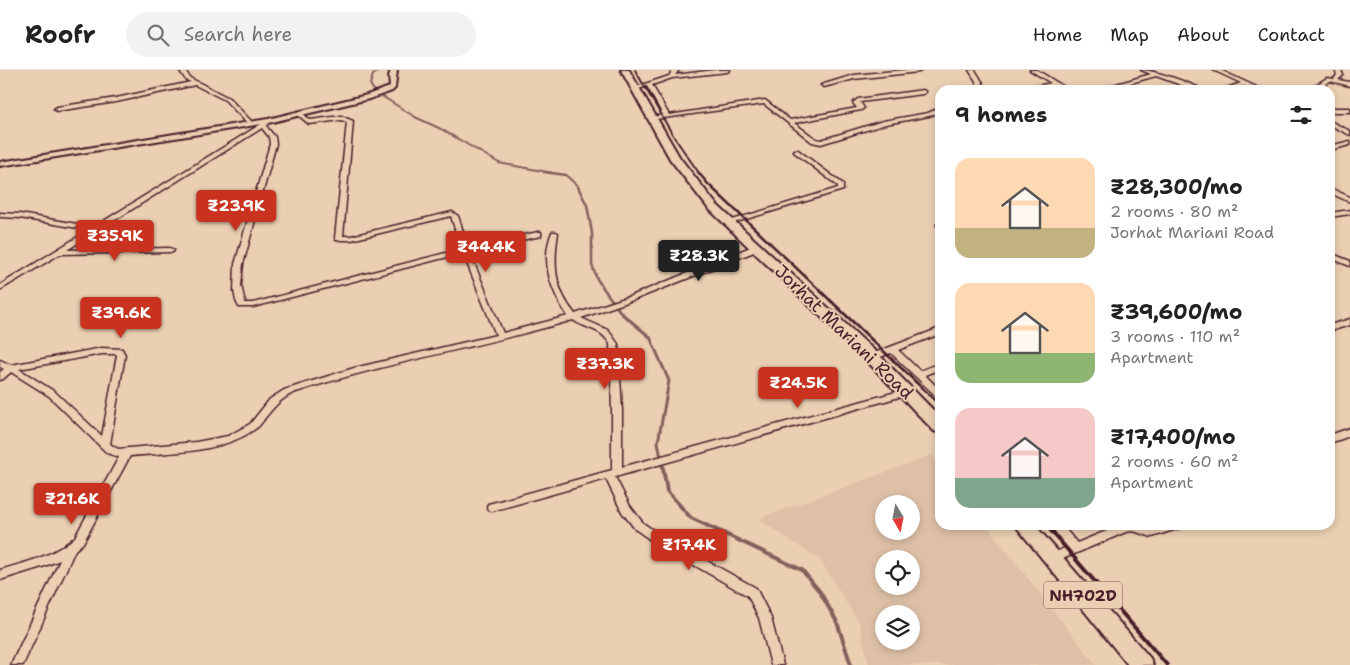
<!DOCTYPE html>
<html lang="en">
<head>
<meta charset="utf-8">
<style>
  :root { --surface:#fff; --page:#f2f2f2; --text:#222; --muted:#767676; --line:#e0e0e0; --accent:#c8321e }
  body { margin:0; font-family:"Shantell Sans",sans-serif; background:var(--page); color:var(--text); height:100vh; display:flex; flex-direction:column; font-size:19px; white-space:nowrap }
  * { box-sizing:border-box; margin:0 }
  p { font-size:16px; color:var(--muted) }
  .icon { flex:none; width:28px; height:28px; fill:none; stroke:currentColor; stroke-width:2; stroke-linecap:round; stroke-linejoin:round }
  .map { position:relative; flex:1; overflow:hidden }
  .sheet { position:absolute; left:935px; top:15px; width:400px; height:445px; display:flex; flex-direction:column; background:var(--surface); border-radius:15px; box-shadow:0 2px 8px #0003 }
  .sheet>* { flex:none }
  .needle { width:32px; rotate:170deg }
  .controls { position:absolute; left:875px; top:425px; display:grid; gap:10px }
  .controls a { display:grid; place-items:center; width:45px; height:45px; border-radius:50%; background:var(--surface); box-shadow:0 2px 8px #0003; font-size:25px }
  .price { position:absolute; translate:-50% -42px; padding:0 11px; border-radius:5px; background:var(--accent); color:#fff; font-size:16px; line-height:32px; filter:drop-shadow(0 1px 2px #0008) }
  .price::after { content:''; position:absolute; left:50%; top:30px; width:15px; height:11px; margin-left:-8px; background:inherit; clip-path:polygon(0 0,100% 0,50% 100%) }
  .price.selected { background:#222; color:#fff }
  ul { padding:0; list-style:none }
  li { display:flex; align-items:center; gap:15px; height:125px; padding:0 20px }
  li span { display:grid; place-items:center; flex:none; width:140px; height:100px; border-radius:15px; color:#555 }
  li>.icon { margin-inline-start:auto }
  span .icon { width:60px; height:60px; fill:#fffc; stroke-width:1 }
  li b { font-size:21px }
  h2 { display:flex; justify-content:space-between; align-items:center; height:60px; padding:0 20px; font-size:21px }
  header { display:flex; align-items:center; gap:30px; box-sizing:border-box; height:70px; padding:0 25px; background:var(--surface); border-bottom:1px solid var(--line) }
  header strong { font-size:24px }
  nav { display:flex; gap:28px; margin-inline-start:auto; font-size:18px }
  .search { width:350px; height:45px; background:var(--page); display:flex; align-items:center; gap:12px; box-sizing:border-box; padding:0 18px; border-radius:28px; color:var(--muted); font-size:19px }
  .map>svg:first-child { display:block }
  .built { fill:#dec0a7; fill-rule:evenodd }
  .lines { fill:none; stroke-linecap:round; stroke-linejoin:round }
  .stream-far3 { stroke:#845f5c; stroke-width:2 }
  .stream-far2 { stroke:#845f5c; stroke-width:2.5 }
  .stream-far1 { stroke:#845f5c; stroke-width:3 }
  .stream { stroke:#845f5c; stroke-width:4 }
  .minor-casing { stroke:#4a1f2b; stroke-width:3 }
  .tertiary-casing { stroke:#4a1f2b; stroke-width:4 }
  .trunk-casing { stroke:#4a1f2b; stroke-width:4 }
  .minor { fill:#ebcfb2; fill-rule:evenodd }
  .tertiary { fill:#ebcfb2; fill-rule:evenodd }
  .trunk { fill:#ebcfb2; fill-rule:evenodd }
  .rail-far3 { stroke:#4a1f2b; stroke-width:2 }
  .rail-far2 { stroke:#4a1f2b; stroke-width:2.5 }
  .rail-far1 { stroke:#4a1f2b; stroke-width:3 }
  .rail { stroke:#4a1f2b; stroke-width:4 }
  .labels { text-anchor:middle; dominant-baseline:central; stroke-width:4; stroke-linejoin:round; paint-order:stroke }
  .shield { fill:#ebcfb2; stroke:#7a5454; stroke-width:1 }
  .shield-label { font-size:16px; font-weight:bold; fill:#4a1f2b }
  .street-label { font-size:18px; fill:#4a1f2b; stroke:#ebcfb2 }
</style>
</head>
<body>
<header>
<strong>Roofr</strong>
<div class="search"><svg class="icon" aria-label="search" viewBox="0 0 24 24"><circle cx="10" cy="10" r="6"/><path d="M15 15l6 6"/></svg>Search here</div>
<nav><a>Home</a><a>Map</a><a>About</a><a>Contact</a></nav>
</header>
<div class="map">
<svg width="1350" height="595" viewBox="0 0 1350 595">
  <rect width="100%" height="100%" fill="#ebcfb2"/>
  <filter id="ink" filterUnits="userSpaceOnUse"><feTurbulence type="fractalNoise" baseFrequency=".02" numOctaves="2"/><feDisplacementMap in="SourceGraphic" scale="10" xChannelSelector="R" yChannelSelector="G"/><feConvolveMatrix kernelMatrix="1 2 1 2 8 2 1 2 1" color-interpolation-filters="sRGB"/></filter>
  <g filter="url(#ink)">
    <!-- built -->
    <path class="built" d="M932 385 940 395V455H986L1096 595H869L859 553 820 490 758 449ZM884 434H911V461H884ZM884 489H911V516H884ZM884 544H911V571H884Z"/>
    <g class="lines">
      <!-- stream-far3 -->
      <polyline class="stream-far3" points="381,0 373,5 370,14 374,21 415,47 441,59 499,93 553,103"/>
      <!-- stream-far2 -->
      <polyline class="stream-far2" points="544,102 566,105 577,115 587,135 592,163 592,195 597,209 613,232"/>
      <!-- stream-far1 -->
      <polyline class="stream-far1" points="612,230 621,243 650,267 669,311 658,372 662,393"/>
      <!-- stream -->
      <polyline class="stream" points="662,392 667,421 691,448 802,500 820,522 837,552 851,595"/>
      <!-- minor casing -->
      <g class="minor-casing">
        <g id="minor">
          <polygon points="179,0 185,0 190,8 229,28 253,53 253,55 249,55 225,30 195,15 116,32 57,41 54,39 57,37 116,28 191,12 186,10"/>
          <polygon points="673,0 679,0 675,5 715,0 730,0 727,2 672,8 652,15 669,45 765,30 790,50 857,38 853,33 858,29 923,20 926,22 923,24 860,32 864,38 861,40 794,53 816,69 821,70 883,51 928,43 940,38 940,42 929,46 886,54 821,74 812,72 764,34 649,50 649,48 663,45 647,16 636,20 633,18 669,6"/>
          <polygon points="905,0 922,0 919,2 854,9 824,17 821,15 854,5"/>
          <polygon points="969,0 975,0 983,13 982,20 976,20 977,13"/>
          <polygon points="1030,0 1037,0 1069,20 1062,20 1055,16 1029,20 1017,20 1051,13"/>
          <path d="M1141 0C1154 0 1191 13 1203 20H1195L1156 6 1105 20H1096L1151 4Z"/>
          <path d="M1213 0H1220L1263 20C1256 20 1248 16 1242 16 1235 17 1229 20 1221 20L1241 13Z"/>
          <polygon points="1335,0 1341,0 1343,5 1338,10 1350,12 1350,16 1330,11 1315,20 1308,20 1327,8 1334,9 1337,5"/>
          <rect x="1330" y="38" width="20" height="4"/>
          <path d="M298 43H302L310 50 341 46 353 51 343 166H351L452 142 458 146 468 177 538 162H541V166L469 181 503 263 568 246C551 222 540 191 552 162H556L558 163C553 195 554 218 575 244L631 226 753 176H759V180L636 229 581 248 608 260 618 274 622 340V397L907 319 910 320 912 322 910 324 615 407 630 436 643 453 660 465 756 518 771 548 783 595H771L759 548 748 526 652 471 635 459 622 442 606 409 492 441 488 440 487 437 488 434 492 433 612 400V340L610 274C600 257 587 260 573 250 481 277 387 292 296 322 282 327 274 337 265 348 262 352 259 357 255 359 220 384 171 382 130 386L83 473 75 480 23 595H11L60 490 42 497 0 510V500C27 492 54 486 75 467L119 387 107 383 49 326 11 302 3 309 0 310V302L4 299 0 297V290L11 295 102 278 122 279 125 285 110 374 118 379 196 372 228 366 250 354 270 329 284 320 354 298 496 265 463 183 253 237H239L236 231 234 221 235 194 270 74 269 67 262 58 67 180 170 178 174 180 173 182 60 184 0 220V215L89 160 20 148 0 147V143L20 144 94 157 266 51 269 53 266 56 275 67 276 74 243 194 241 215 245 233H253L461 179 451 146 351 170H336L335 168 347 52 341 50 309 54 298 45ZM102 284H116L117 285 102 366 55 322 19 299Z"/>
          <polygon points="1330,51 1350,61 1350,65 1330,55"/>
          <polygon points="1350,71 1350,75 1330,80 1330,76"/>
          <polygon points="794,80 798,80 843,114 843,120 733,153 729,153 729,151 838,118 838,116 794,82"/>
          <polygon points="1330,118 1350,127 1350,132 1330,123"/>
          <polygon points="1350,140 1350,144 1330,147 1330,143"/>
          <polygon points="940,152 940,157 937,156 937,154"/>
          <polygon points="1330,183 1350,191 1350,196 1330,188"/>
          <polygon points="1350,249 1350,255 1330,261 1330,255"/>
          <polygon points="940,258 940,264 898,280 920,301 940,293 940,299 925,305 940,320 940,328 937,327 891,283 872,290 868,287 869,285"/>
          <polygon points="1350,358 1350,366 1330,373 1330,365"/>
          <polygon points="1050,455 1062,455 1077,473 1121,455 1143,455 1152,457 1160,455 1181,455 1180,458 1152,467 1133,461 1126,462 1053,493 1049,491 1047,488 1049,485 1067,477"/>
        </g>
      </g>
      <!-- tertiary casing -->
      <g class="tertiary-casing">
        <polygon id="tertiary" points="391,0 397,0 395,18 392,21 369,29 268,53 0,96 0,92 268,49 367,25 390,17 389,6"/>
      </g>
      <!-- trunk casing -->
      <g class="trunk-casing">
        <g id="trunk">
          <polygon points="621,0 629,0 680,88 716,134 877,283 940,347 940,363 934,361 867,291 708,138 670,89"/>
          <polygon points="1015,455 1035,455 1150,588 1153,595 1128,595"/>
        </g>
      </g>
      <!-- minor -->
      <use href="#minor" class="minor"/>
      <!-- tertiary -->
      <use href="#tertiary" class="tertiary"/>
      <!-- trunk -->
      <use href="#trunk" class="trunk"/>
      <!-- rail-far3 -->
      <polyline class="rail-far3" points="635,0 674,67 699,103"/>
      <!-- rail-far2 -->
      <polyline class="rail-far2" points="698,102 708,114 832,232"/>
      <!-- rail-far1 -->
      <polyline class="rail-far1" points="830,230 940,335"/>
      <!-- rail -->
      <polyline class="rail" points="1046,455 1167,595"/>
    </g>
  </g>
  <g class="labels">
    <!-- shield labels -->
    <rect class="shield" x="1044" y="511.5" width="78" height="27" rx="4"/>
    <g class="shield-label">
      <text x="1083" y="525">NH702D</text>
    </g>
    <!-- street labels -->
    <g class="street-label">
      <text transform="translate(844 262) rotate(44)">Jorhat Mariani Road</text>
    </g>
  </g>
</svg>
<div class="controls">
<a><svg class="needle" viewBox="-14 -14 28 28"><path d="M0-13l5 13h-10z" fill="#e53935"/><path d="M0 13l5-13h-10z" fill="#767676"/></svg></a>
<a><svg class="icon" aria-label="locate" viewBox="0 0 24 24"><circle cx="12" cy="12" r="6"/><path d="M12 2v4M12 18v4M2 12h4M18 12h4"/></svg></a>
<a><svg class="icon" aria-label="layers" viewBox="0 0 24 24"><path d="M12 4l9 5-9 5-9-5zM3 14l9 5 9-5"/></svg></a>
</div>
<b class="price" style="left:236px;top:162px">₹23.9K</b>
<b class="price" style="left:115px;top:192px">₹35.9K</b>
<b class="price" style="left:486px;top:203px">₹44.4K</b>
<b class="price selected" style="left:699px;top:212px">₹28.3K</b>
<b class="price" style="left:121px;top:269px">₹39.6K</b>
<b class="price" style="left:605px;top:320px">₹37.3K</b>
<b class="price" style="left:798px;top:339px">₹24.5K</b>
<b class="price" style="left:72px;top:455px">₹21.6K</b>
<b class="price" style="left:689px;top:501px">₹17.4K</b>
<section class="sheet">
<h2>9 homes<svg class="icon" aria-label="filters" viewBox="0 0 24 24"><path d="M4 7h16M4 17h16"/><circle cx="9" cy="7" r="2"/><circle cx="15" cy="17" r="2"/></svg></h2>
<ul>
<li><span style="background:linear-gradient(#ffd9b3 70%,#c2b280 0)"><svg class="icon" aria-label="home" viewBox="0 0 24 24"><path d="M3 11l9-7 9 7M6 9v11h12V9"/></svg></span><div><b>₹28,300/mo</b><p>2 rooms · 80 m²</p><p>Jorhat Mariani Road</p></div></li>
<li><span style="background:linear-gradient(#ffd9b3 70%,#8fb573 0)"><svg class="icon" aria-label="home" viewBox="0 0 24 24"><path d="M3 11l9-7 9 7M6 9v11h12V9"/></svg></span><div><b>₹39,600/mo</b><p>3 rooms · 110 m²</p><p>Apartment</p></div></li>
<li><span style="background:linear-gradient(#f6c9c9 70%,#7fa58c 0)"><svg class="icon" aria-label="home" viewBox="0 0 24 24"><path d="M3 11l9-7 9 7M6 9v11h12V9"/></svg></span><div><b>₹17,400/mo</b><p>2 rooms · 60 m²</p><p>Apartment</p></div></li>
</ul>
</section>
</div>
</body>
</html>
